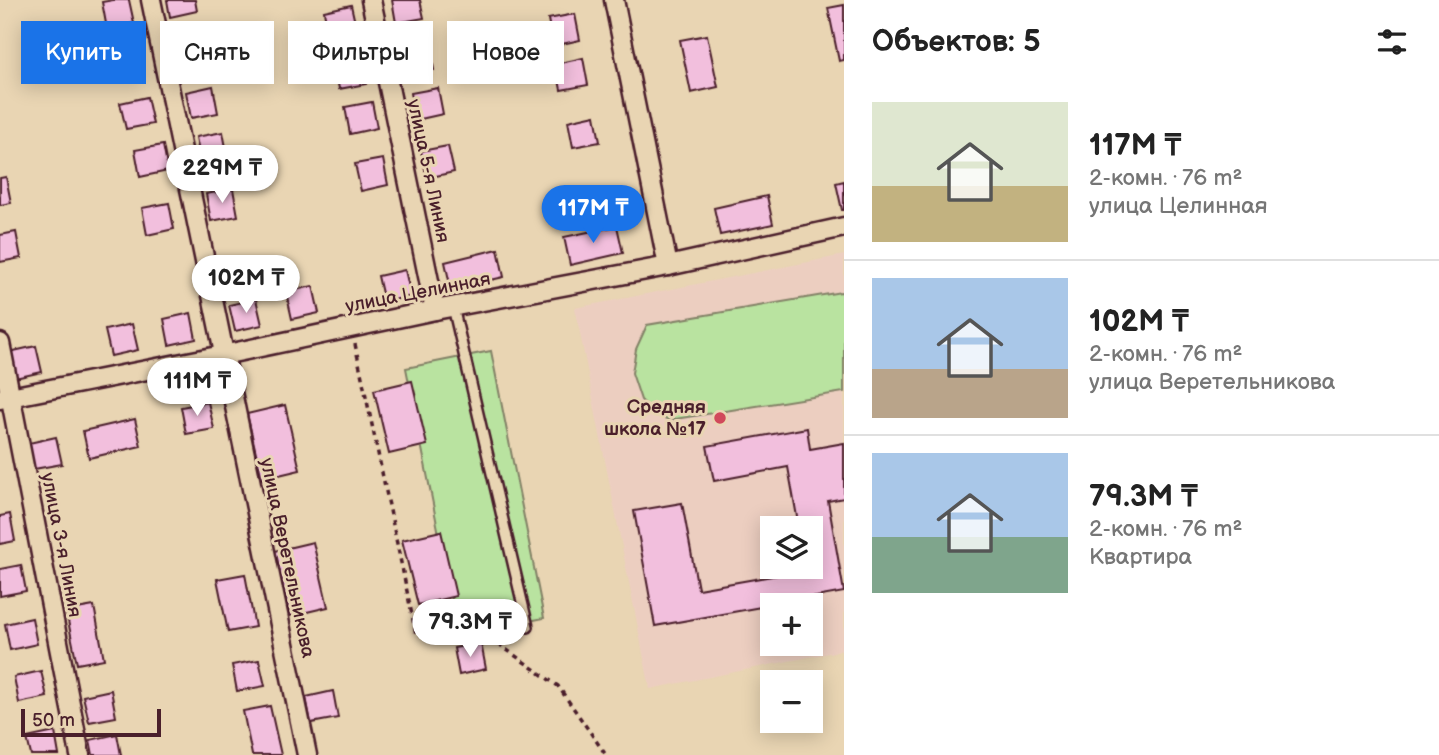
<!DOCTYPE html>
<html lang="ru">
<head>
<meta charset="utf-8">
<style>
  :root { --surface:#fff; --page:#f2f2f2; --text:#222; --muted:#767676; --line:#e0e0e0; --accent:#1a73e8 }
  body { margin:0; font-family:"Balsamiq Sans",sans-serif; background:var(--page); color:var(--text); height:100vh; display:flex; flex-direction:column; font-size:26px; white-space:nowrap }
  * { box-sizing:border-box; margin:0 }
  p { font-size:23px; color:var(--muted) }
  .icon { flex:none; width:38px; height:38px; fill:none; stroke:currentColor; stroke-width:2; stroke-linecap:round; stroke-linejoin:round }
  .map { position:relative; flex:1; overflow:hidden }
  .sheet { display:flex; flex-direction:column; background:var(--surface); width:595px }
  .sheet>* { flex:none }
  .top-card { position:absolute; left:21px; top:21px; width:665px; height:63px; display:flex; gap:14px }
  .buttons { position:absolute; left:760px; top:516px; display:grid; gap:14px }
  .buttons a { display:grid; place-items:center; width:63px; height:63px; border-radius:0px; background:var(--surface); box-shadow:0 4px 18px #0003; font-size:35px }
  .scale { position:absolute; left:21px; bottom:18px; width:140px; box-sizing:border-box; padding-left:7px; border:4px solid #4a1f2b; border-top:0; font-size:19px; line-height:24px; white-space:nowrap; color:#4a1f2b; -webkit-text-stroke:5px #e9d5b3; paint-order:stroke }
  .price { position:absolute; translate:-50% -60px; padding:0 16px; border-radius:24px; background:#fff; color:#222; font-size:23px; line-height:46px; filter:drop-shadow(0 2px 4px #0008) }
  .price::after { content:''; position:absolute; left:50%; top:42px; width:21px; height:16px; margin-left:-10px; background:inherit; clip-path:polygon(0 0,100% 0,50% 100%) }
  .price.on { background:var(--accent); color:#fff }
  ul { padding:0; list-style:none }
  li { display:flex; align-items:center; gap:21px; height:175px; padding:0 28px }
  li+li { border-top:2px solid var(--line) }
  li span { display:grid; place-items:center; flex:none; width:196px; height:140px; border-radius:0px; color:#555 }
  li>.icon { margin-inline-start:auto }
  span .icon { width:84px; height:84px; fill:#fffc; stroke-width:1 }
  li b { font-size:30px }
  h2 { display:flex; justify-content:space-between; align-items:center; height:84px; padding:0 28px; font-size:30px }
  .tag { padding:0 24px; border-radius:0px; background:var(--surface); box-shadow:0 4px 18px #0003; font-size:24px; line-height:63px }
  .tag.on { background:var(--accent); color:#fff }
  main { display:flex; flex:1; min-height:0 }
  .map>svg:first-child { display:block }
  .built { fill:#eccec0; fill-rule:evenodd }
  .green { fill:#b9e3a0; stroke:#828166; stroke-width:2 }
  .building { fill:#f2bfdd; stroke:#4a1f2b; stroke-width:2 }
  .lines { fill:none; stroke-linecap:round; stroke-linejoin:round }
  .service-casing { stroke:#4a1f2b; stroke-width:14 }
  .minor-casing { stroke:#4a1f2b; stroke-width:23 }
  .path { stroke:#4a1f2b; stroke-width:3.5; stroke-dasharray:5 5; stroke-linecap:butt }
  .service { stroke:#e9d5b3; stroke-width:9 }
  .minor { stroke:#e9d5b3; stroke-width:18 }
  .poi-dot { fill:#d1495b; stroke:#e9d5b3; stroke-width:2.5 }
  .labels { text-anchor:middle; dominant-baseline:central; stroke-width:6; stroke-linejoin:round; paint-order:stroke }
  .street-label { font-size:19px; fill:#4a1f2b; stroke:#e9d5b3 }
  .poi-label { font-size:19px; font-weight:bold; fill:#4a1f2b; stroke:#e9d5b3; text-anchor:end }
</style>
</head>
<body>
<main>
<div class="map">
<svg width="844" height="755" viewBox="0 0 844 755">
  <rect width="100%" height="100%" fill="#e9d5b3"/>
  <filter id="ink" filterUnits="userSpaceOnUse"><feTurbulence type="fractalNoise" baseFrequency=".0143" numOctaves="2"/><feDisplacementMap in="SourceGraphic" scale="14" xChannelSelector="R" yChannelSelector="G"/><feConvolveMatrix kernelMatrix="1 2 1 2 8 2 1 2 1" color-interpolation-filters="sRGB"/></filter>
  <g filter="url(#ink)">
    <!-- built -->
    <path class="built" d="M844 255V650L650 689 575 308ZM772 528H810V567H772ZM772 606H810V644H772Z"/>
    <!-- green -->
    <g class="green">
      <polygon points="841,292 844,293 844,392 669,420 656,415 641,400 632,373 636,349 647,325"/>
      <polygon points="491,351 544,618 459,635 406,368"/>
    </g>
    <!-- building -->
    <g class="building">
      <polygon points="113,0 129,0 134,23 107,29 102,2"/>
      <polygon points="167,0 195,0 197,11 170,17"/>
      <polygon points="392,0 420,0 424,18 396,23"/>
      <polygon points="351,5 357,32 329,37 324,11"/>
      <polygon points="844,5 844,60 839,61 828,8"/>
      <polygon points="575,14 580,40 553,46 548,19"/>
      <polygon points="707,35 718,87 691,93 680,40"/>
      <polygon points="204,36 209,63 182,68 177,42"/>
      <polygon points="429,44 434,70 407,76 402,49"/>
      <polygon points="137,47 142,73 115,78 110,52"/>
      <polygon points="361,57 366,84 339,89 334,63"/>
      <polygon points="583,58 588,85 561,90 556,64"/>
      <polygon points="213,86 218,113 191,118 186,92"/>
      <polygon points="438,88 443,114 416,120 411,93"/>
      <polygon points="147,97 153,124 126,129 120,103"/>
      <polygon points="372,102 377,128 350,134 345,107"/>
      <polygon points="595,115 600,142 573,147 568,121"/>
      <polygon points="223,132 228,158 201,163 196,137"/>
      <polygon points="163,145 168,171 140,177 135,150"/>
      <polygon points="448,146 454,172 427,178 421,151"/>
      <polygon points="383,159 388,185 361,191 355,164"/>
      <polygon points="6,177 11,203 0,205 0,178"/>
      <polygon points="844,181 844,210 842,210 836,183"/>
      <polygon points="233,189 238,216 211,221 206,194"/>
      <polygon points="767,196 773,224 720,235 714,208"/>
      <polygon points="169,203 174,229 147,235 142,208"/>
      <polygon points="617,226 623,253 570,265 564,237"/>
      <polygon points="16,232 21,258 0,262 0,235"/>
      <polygon points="498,249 504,277 451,289 445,262"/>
      <polygon points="405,270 411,296 384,302 378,276"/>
      <polygon points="313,286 319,313 292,319 286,292"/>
      <polygon points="256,299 262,325 235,331 229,305"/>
      <polygon points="191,313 196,339 169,345 164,319"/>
      <polygon points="132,324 138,350 111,356 105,330"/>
      <polygon points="36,346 42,372 15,378 9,352"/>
      <polygon points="412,381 427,445 389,454 374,390"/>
      <polygon points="208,402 214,429 186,434 181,407"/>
      <polygon points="285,405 300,470 262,479 247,414"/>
      <polygon points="135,419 141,446 89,458 83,431"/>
      <polygon points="807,428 810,449 844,443 844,498 828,501 844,592 655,626 634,511 682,503 698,589 806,570 806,567 810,567 810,528 799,528 788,467 714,481 707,446"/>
      <polygon points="56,437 62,464 34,469 29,443"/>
      <polygon points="10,514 15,541 0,544 0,516"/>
      <polygon points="441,531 456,596 418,605 402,540"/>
      <polygon points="313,542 328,607 290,616 275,551"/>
      <polygon points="21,565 26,591 0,596 0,569"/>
      <polygon points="245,574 255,627 228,632 217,579"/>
      <polygon points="94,606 104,659 77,664 66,611"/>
      <polygon points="32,618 37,644 10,650 5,624"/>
      <polygon points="481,643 486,669 459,675 454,648"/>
      <polygon points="259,660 265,686 237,691 232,665"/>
      <polygon points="41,671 47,697 19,703 14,677"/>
      <polygon points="111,690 116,717 89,722 83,696"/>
      <polygon points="333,691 338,718 311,723 306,697"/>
      <polygon points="270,706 281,755 252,755 243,711"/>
      <polygon points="55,732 59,755 31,755 27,738"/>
      <polygon points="117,734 121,755 93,755 90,740"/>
    </g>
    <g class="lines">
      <!-- service casing -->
      <g class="service-casing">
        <polyline id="service" points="453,307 528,627"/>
      </g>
      <!-- minor casing -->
      <g class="minor-casing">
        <g id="minor">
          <polyline points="151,0 307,755"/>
          <polyline points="371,0 435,310"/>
          <polyline points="614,0 668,266"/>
          <polyline points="0,343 80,755"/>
          <polyline points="0,399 223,355 435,310 668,266 844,227"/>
        </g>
      </g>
      <!-- path -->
      <polyline class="path" points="355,344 416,634 493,640 558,686 606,755"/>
      <!-- service -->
      <use href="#service" class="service"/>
      <!-- minor -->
      <use href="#minor" class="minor"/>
    </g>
  </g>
  <!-- markers -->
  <circle class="poi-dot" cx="720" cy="418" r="7"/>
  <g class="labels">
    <!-- street labels -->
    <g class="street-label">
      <text transform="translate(428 171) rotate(78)">улица 5-я Линия</text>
      <text transform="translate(418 293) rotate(-11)">улица Целинная</text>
      <text transform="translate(61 545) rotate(79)">улица 3-я Линия</text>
      <text transform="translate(287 558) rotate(78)">улица Веретельникова</text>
    </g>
    <!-- poi labels -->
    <g class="poi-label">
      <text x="706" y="407">Средняя<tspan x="706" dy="22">школа №17</tspan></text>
    </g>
  </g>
</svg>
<div class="buttons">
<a><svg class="icon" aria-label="layers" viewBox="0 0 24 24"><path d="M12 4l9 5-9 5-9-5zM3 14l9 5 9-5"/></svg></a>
<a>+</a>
<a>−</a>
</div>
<div class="scale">50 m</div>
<b class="price" style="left:222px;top:205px">229M ₸</b>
<b class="price on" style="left:593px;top:245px">117M ₸</b>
<b class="price" style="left:246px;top:315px">102M ₸</b>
<b class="price" style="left:197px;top:418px">111M ₸</b>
<b class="price" style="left:470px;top:659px">79.3M ₸</b>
<div class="top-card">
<a class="tag on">Купить</a>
<a class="tag">Снять</a>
<a class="tag">Фильтры</a>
<a class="tag">Новое</a>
</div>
</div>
<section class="sheet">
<h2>Объектов: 5<svg class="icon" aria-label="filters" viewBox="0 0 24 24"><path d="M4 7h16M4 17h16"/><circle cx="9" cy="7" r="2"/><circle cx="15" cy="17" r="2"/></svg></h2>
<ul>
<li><span style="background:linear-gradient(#dfe7d0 60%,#c2b280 0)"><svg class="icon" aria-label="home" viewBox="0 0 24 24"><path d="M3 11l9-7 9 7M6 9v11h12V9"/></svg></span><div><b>117M ₸</b><p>2-комн. · 76 m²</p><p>улица Целинная</p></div></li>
<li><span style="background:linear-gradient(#a9c7e8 65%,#b9a48a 0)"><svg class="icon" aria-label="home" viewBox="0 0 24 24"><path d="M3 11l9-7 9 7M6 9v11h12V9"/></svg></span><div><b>102M ₸</b><p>2-комн. · 76 m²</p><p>улица Веретельникова</p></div></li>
<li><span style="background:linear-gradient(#a9c7e8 60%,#7fa58c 0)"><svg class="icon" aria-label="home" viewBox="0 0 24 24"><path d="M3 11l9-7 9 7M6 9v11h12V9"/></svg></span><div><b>79.3M ₸</b><p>2-комн. · 76 m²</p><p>Квартира</p></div></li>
</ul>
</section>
</main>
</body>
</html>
